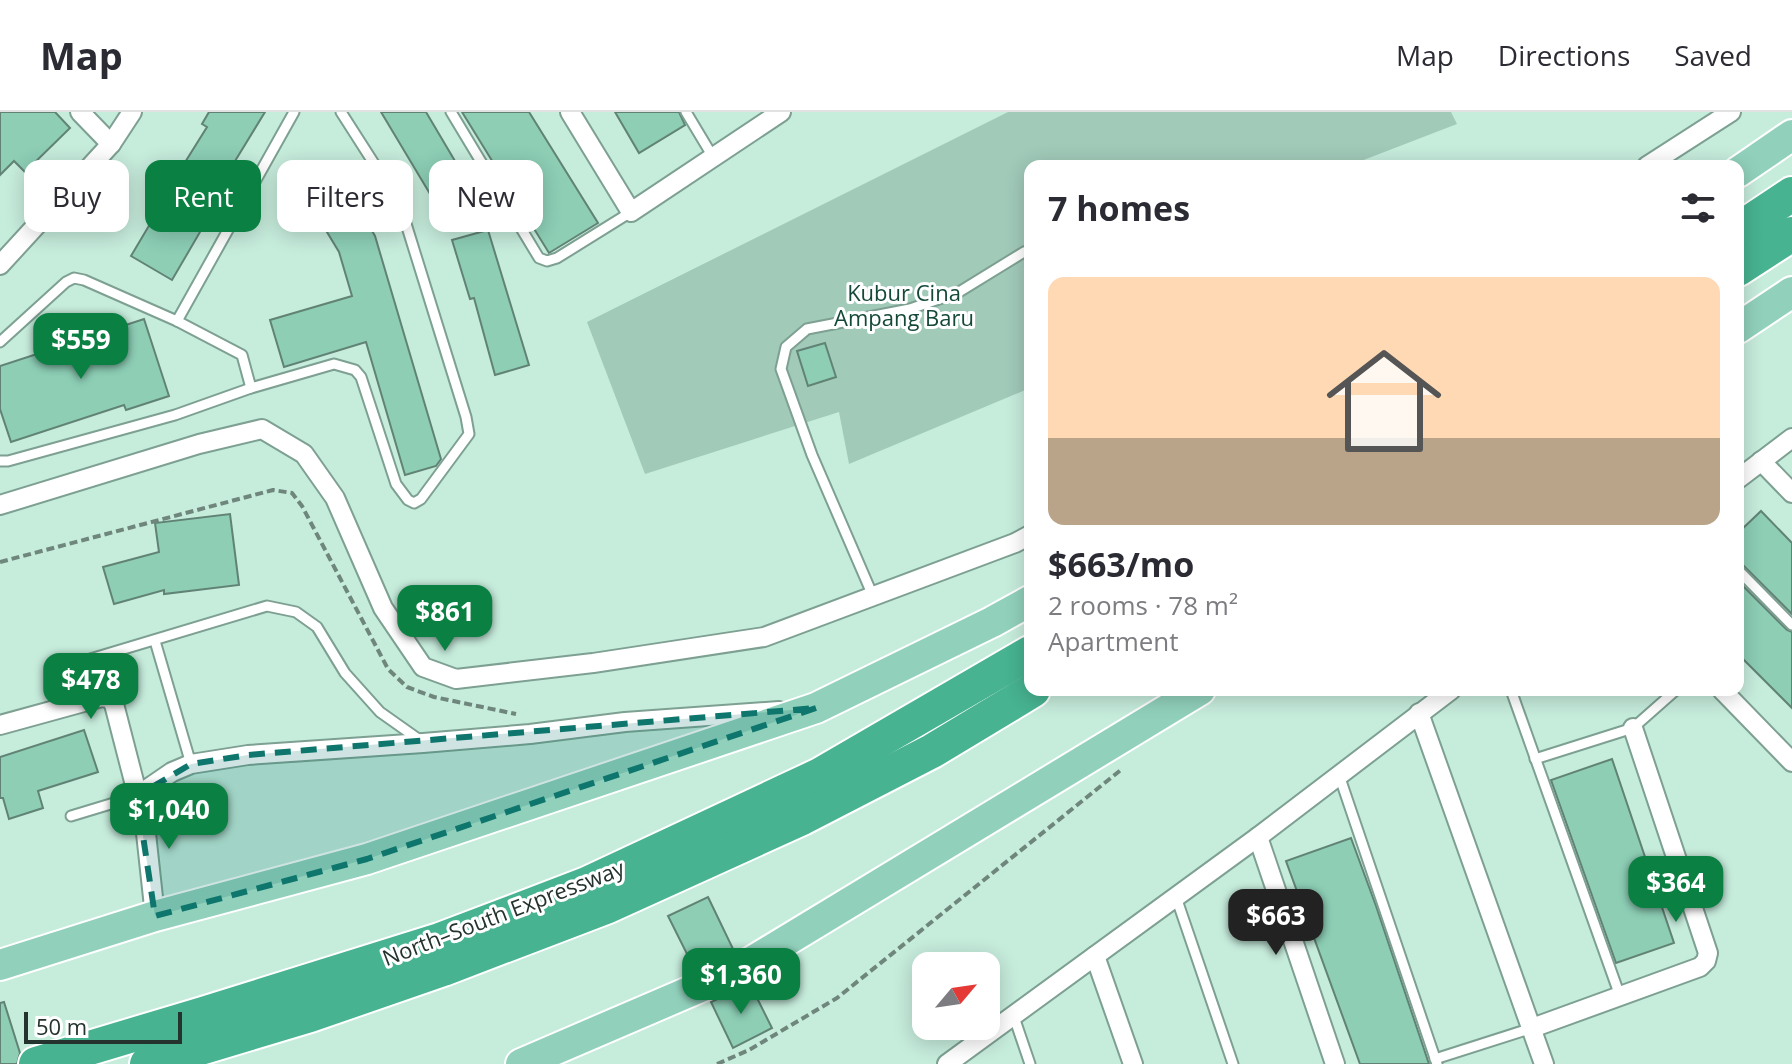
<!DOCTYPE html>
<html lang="en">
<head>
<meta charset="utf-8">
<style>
  :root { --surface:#fff; --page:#f7f7f7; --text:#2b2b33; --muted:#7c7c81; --line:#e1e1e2; --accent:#0b8043 }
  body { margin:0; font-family:"Open Sans",sans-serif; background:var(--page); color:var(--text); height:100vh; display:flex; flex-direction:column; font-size:30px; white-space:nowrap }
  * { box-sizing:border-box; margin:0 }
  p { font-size:26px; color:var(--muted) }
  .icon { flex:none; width:44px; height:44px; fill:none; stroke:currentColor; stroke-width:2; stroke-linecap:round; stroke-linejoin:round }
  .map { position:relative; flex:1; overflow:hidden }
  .panel { position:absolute; left:1024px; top:48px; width:720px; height:536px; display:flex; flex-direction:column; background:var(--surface); border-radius:16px; box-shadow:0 4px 20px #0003 }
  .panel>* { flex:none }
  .guide { position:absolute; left:24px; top:48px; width:760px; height:72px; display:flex; gap:16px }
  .needle { width:52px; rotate:61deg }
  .buttons { position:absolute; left:912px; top:840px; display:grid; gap:16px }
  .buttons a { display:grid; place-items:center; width:88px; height:88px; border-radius:16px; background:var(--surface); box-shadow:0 4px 20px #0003; font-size:40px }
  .scale { position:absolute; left:24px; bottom:20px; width:158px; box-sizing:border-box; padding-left:8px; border:4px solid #25332e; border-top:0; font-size:22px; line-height:28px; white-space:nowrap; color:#25332e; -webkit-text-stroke:6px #fff; paint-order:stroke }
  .price { position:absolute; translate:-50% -68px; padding:0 18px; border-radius:16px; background:var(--accent); color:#fff; font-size:26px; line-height:52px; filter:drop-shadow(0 2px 4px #0008) }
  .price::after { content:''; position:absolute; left:50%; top:48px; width:24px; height:18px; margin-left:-12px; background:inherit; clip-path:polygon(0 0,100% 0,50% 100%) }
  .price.on { background:#222; color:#fff }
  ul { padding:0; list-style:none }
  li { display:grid; align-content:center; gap:16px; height:424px; padding:0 24px }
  li span { display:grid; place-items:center; height:248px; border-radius:16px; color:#555 }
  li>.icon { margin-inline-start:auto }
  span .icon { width:144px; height:144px; fill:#fffc; stroke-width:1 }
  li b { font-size:34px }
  h2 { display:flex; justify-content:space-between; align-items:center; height:96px; padding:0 24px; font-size:34px }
  .tag { padding:0 28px; border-radius:16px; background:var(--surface); box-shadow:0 4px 20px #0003; font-size:28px; line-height:72px }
  .tag.on { background:var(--accent); color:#fff }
  header { display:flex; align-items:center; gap:48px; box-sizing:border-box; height:112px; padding:0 40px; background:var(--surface); border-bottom:2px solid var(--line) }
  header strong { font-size:38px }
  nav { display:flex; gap:44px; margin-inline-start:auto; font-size:28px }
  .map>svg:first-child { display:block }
  .green { fill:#a1cab9 }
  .building { fill:#8dceb5; stroke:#618375; stroke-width:2 }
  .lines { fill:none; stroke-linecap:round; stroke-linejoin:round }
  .service-casing { stroke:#7da092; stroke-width:13 }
  .minor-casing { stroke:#7da092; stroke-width:22 }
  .primary-casing { stroke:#fff; stroke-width:34 }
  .motorway-casing { stroke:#fff; stroke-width:38 }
  .path { stroke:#6e867c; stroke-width:4; stroke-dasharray:8 4; stroke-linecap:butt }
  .service { stroke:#fff; stroke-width:9 }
  .minor { stroke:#fff; stroke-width:18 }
  .primary { stroke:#91d1bc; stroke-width:30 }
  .motorway { stroke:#47b390; stroke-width:34 }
  .marked { fill:#0f766e; fill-opacity:0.2; stroke:#0f766e; stroke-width:6; stroke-dasharray:16 10; stroke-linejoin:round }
  .labels { text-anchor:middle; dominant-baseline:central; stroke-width:6; stroke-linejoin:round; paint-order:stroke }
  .park-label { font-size:22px; fill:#144939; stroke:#fff }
  .street-label { font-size:22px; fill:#25332e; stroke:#fff }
</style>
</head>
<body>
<header>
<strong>Map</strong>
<nav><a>Map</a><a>Directions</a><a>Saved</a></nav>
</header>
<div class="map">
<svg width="1792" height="952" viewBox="0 0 1792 952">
  <rect width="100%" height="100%" fill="#c6ecdc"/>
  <!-- green -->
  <polygon class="green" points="1008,0 1451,0 1457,12 1348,54 1030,54 1030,276 849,352 839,300 645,362 587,210"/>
  <!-- building -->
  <g class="building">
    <polygon points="0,0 55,0 70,16 25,60 14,49 0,63"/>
    <polygon points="209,0 265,0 232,54 237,56 198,118 200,120 172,168 131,144 169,80 167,79 207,15 202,12"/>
    <polygon points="381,0 426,0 478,88 445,107"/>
    <polygon points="462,0 529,0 598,111 549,141"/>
    <polygon points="615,0 679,0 685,13 639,41"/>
    <polygon points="332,51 375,124 441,347 436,354 405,363 366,230 284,255 270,208 352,184 339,140 298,72"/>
    <polygon points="488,118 529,253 495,263 474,186 470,187 452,128"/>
    <polygon points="144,207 169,284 126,298 124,293 11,330 0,297 0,254"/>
    <polygon points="825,231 836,265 808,274 797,239"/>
    <polygon points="1761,399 1792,431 1792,502 1743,453 1738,451 1738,421"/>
    <polygon points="230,402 239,473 164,482 164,478 114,492 103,455 159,440 155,411"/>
    <polygon points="1738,469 1787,518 1792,520 1792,596 1738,542"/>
    <polygon points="84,618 98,660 38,679 43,696 9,707 3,686 0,686 0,645"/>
    <polygon points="1612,647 1674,831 1616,851 1551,668"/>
    <polygon points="1351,726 1376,794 1429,952 1360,952 1286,749"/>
    <polygon points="708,785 734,839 695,858 668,804"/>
    <polygon points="750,872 772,916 733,936 711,890"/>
    <polygon points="4,890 20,941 17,952 0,952 0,891"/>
  </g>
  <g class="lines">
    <!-- service casing -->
    <g class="service-casing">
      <g id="service">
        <polyline points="451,0 539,146 547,149 557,146 631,100"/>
        <polyline points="686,0 713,45"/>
        <polyline points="177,209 294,0"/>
        <polyline points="0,230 66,170 74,166 84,168 177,209 242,243 251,276"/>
        <polyline points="0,349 8,349 175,303 251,276 334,252 355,258 361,265 396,372 408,388 414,391 421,387 469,322 466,305 403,102 389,75 341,0"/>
        <polyline points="1738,458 1792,513"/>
        <polyline points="873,484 812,343 781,257 786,235 807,217 910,197 959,180 1024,140 1030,138"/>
        <polyline points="155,529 191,652"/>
        <polyline points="77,551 267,494 296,500 317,515 345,561 380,600 421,629"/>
        <polyline points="1511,578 1620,884"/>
        <polyline points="1535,647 1633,616 1676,578"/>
        <polyline points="1339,663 1437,952"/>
        <polyline points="71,704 137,684"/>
        <polyline points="1176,785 1233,952"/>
        <polyline points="1013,902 1030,952"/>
        <polyline points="1435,947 1532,916"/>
      </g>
    </g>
    <!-- minor casing -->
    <g class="minor-casing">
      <g id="minor">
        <polyline points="80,0 111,32"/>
        <polyline points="570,0 631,100 781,0"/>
        <polyline points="1647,54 1731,0"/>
        <polyline points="0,153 111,32 132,0"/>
        <polyline points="1761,349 1792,381"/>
        <polyline points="1738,367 1792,326"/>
        <polyline points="0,393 199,332 262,317 304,342 335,386 383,496 423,555 456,567 593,551 764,525 1015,431 1030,423"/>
        <polyline points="1722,578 1792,650"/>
        <polyline points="1419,601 1544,952"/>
        <polyline points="0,613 102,585 109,586 114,592 145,712 155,804"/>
        <polyline points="137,684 172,660 191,652 248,643 423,631 530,622 625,610 779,599"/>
        <polyline points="1258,725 1335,952"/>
        <polyline points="1095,844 1133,952"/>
        <polyline points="1532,916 1700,855 1706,849 1708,841 1633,616"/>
        <polyline points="947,952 1258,725 1451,578"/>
      </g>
    </g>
    <!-- primary casing -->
    <g class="primary-casing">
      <g id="primary">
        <polyline points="1738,60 1792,23"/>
        <polyline points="1738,216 1792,180"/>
        <polyline points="0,853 155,804 367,747 816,596 992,510 1030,489"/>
        <polyline points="521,952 733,861 1200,578"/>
      </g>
    </g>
    <!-- motorway casing -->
    <g class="motorway-casing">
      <g id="motorway">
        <polyline points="1738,118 1792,82"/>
        <polyline points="1738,157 1792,122"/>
        <polyline points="36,952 203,902 440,828 587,772 820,663 1030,541"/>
        <polyline points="147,952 310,903 443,857 608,794 802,706 932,639 1033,578"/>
      </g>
    </g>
    <!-- path -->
    <g class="path">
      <polyline points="0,450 273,378 292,381 302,394 388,557 407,575 434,585 516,602"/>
      <polyline points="717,952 749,938 837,886 1122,657"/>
    </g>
    <!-- service -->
    <use href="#service" class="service"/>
    <!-- minor -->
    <use href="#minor" class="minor"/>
    <!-- primary -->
    <use href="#primary" class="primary"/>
    <!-- motorway -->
    <use href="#motorway" class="motorway"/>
  </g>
  <!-- marked area -->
  <path class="marked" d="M816 596 367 747 155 804 137 684 191 652 248 643Z"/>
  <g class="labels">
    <!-- park labels -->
    <g class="park-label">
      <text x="904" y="180">Kubur Cina<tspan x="904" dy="25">Ampang Baru</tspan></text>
    </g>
    <!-- street labels -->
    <g class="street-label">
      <text transform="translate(503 800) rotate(-21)">North–South Expressway</text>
    </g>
  </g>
</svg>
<div class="buttons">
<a><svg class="needle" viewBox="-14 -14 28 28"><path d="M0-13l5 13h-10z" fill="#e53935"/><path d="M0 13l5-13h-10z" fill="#7c7c81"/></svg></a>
</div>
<div class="scale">50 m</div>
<b class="price" style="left:81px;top:269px">$559</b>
<b class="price" style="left:445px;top:541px">$861</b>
<b class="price" style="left:91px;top:609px">$478</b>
<b class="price" style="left:169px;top:739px">$1,040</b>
<b class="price" style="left:1676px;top:812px">$364</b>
<b class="price on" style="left:1276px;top:845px">$663</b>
<b class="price" style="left:741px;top:904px">$1,360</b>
<div class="guide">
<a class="tag">Buy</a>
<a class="tag on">Rent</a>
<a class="tag">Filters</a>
<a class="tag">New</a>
</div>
<section class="panel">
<h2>7 homes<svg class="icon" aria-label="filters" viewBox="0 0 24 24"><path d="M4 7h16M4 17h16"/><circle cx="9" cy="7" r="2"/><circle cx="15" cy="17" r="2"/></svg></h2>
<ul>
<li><span style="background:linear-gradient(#ffd9b3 65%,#b9a48a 0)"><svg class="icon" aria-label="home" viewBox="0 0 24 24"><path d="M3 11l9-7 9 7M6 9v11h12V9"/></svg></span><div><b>$663/mo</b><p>2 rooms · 78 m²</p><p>Apartment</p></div></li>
</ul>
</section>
</div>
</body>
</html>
